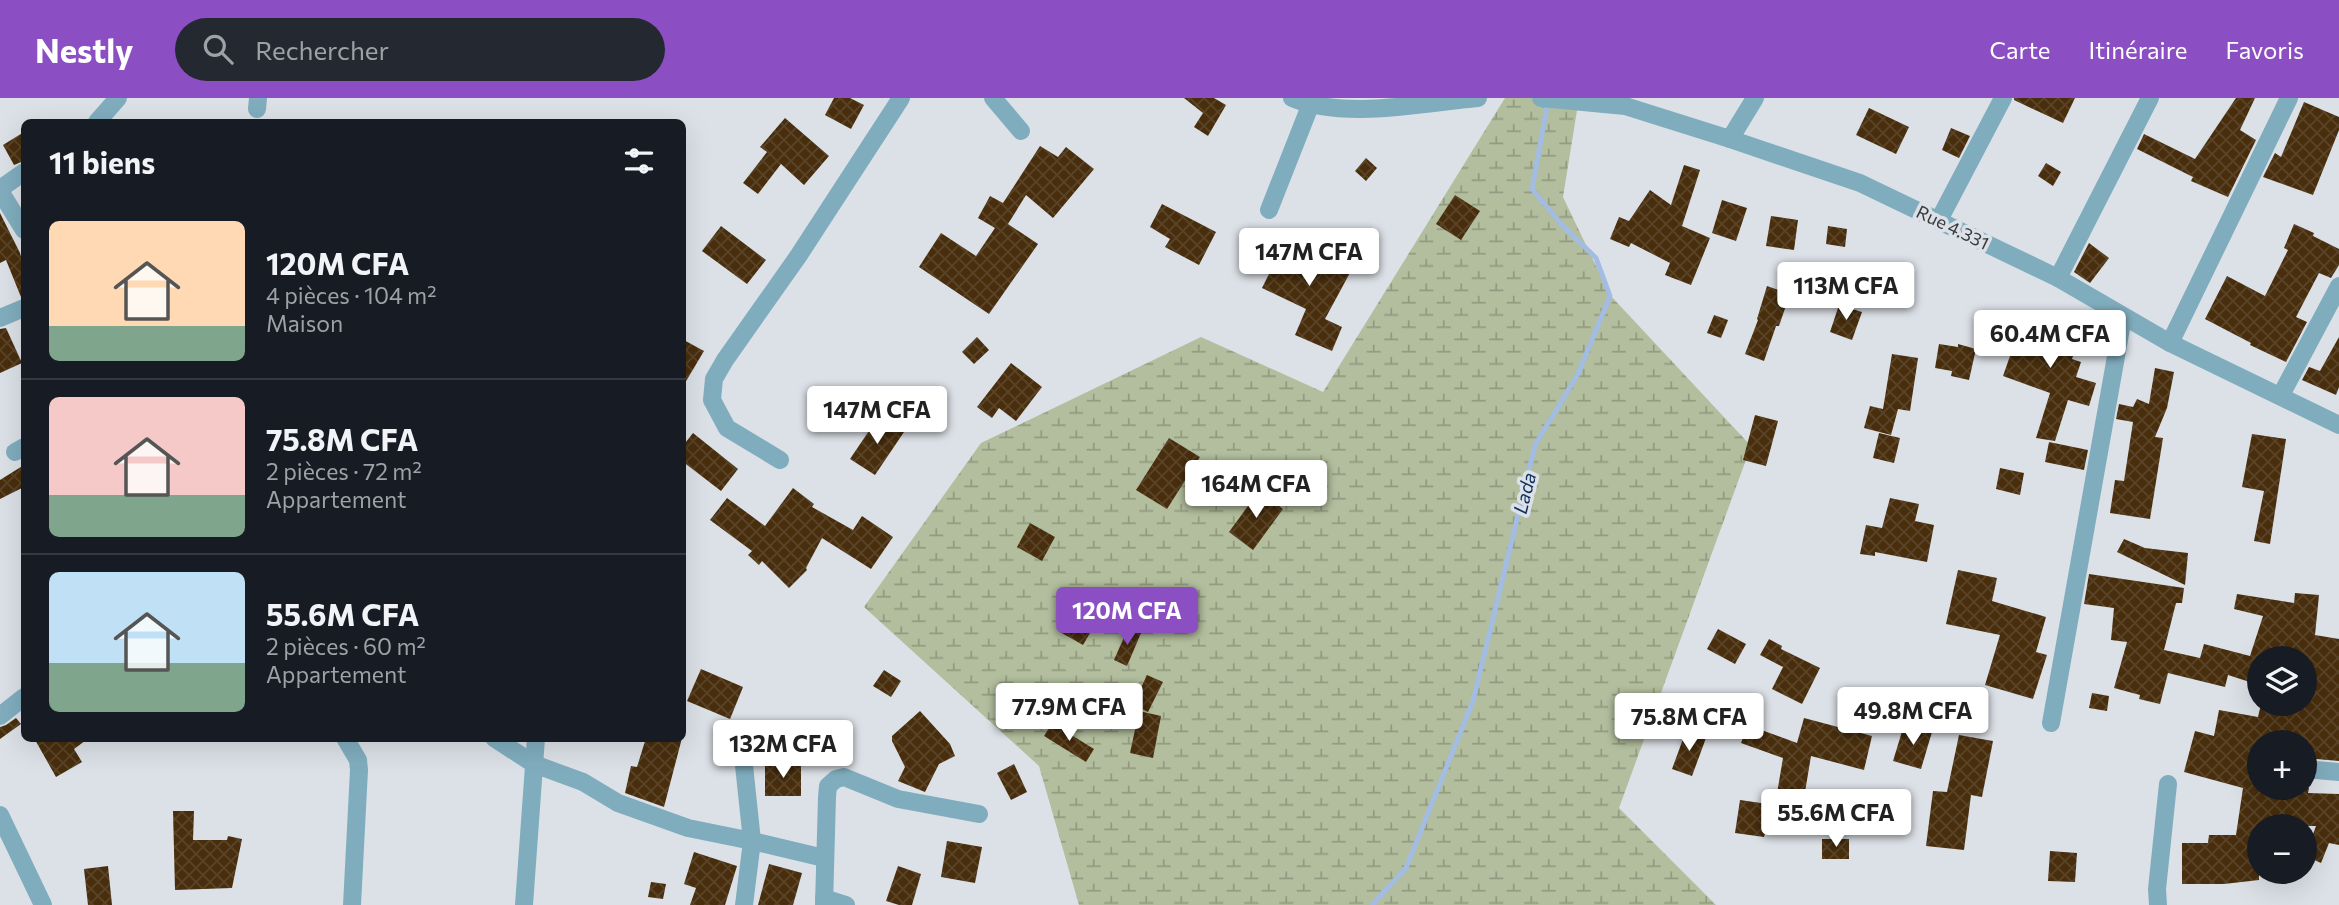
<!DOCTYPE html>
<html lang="fr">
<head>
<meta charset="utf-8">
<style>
  :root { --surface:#171b24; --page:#242831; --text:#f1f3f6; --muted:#9ea1a6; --line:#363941; --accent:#8c4ec3 }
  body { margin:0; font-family:Commissioner,sans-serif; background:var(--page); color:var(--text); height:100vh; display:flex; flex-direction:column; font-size:26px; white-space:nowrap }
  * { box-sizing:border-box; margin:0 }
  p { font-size:23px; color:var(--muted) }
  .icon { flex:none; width:38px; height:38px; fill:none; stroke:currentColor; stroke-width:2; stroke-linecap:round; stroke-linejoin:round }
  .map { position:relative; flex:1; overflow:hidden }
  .side { position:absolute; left:21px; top:21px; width:665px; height:623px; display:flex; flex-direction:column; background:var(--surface); border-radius:10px; box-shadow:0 7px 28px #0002 }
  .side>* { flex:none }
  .controls { position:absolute; left:2247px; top:548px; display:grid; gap:14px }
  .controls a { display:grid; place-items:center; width:70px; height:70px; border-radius:50%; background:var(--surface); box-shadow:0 7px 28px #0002; font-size:35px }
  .price { position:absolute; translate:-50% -60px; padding:0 16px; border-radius:7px; background:#fff; color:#222; font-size:23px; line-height:46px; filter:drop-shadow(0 2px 4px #0008) }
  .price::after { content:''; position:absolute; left:50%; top:42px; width:21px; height:16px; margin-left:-10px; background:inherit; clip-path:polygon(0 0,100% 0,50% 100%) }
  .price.current { background:var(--accent); color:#fff }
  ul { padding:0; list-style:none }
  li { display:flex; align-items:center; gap:21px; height:175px; padding:0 28px }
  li+li { border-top:2px solid var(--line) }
  li span { display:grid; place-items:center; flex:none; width:196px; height:140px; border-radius:10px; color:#555 }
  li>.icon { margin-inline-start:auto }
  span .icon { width:84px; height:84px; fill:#fffc; stroke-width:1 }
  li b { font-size:30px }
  h2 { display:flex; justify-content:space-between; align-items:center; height:84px; padding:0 28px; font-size:30px }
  header { display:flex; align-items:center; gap:42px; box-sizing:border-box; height:98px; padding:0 35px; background:var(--accent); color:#fff }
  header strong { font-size:33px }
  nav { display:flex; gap:38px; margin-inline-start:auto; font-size:24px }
  .search { width:490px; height:63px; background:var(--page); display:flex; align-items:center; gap:18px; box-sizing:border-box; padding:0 24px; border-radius:38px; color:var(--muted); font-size:26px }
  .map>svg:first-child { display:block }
  .wetland { fill:url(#wetland-marsh) }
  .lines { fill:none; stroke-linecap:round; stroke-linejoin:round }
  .stream { stroke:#a3bce2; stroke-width:5 }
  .building { fill:url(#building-cross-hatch) }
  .minor { stroke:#80adbe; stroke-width:18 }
  .labels { text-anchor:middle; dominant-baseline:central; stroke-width:7; stroke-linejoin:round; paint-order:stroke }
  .street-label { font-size:18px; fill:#383a3c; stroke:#dce1e7 }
  .water-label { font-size:19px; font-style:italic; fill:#0d2e5b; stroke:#dce1e7 }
</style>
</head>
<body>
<header>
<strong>Nestly</strong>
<div class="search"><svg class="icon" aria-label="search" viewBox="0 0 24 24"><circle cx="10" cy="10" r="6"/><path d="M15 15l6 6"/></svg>Rechercher</div>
<nav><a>Carte</a><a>Itinéraire</a><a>Favoris</a></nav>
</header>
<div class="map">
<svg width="2339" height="807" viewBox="0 0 2339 807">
  <defs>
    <pattern id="wetland-marsh" width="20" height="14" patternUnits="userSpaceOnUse" patternTransform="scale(1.75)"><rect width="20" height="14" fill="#b2be9d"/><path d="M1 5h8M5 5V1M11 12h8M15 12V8" fill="none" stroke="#929b81"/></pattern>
    <pattern id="building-cross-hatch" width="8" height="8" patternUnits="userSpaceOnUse" patternTransform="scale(1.75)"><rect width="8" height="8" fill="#482e0d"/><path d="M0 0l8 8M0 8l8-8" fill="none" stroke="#5a4428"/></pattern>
  </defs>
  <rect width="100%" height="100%" fill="#dce1e7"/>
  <!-- wetland -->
  <polygon class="wetland" points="1505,0 1579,0 1563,99 1610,197 1751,348 1619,710 1716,807 1079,807 1039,668 864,509 981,345 1201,239 1323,294"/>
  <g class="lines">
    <!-- stream -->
    <polyline class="stream" points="1372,807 1406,770 1473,603 1535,347 1578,276 1610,198 1596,160 1562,127 1532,91 1548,3"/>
  </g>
  <!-- building -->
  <g class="building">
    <polygon points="834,0 850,0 864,7 851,31 825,17"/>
    <polygon points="1184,0 1214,0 1226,7 1208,38 1194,29 1203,15"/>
    <polygon points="2014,0 2075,0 2063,25 2014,2"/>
    <polygon points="2236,0 2255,0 2240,32 2256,42 2228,99 2191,83 2193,79 2137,51 2144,36 2195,61"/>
    <polygon points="2304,4 2339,19 2339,32 2313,97 2263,79 2275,55 2281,59"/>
    <polygon points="1869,10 1909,29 1896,56 1856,37"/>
    <polygon points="785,20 829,58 804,87 781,66 758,96 743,85 767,54 760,49"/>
    <polygon points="1951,30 1970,38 1959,60 1942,52"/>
    <polygon points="24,34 24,63 14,67 3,47"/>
    <polygon points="1040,48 1058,59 1066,49 1094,71 1053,120 1026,97 1008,126 1038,146 989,216 919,169 941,135 976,158 995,130 978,120 990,98 1003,105"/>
    <polygon points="1366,60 1377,70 1366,83 1355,73"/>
    <polygon points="2046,65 2061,74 2053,88 2038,78"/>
    <polygon points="1684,67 1700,72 1682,128 1710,140 1691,187 1665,177 1670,165 1631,145 1629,149 1610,141 1619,119 1629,123 1650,92 1671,107"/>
    <polygon points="1455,97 1480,113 1461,142 1436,126"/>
    <polygon points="1722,102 1747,110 1736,143 1712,135"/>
    <polygon points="1162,106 1216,134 1199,167 1165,149 1170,141 1150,129"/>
    <polygon points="0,115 20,155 24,170 24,199 21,199 6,162 0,165"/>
    <polygon points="1771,118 1798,122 1794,152 1766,148"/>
    <polygon points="2294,126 2314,135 2313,138 2339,151 2339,167 2331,180 2319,175 2296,219 2307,224 2286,264 2250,247 2251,245 2205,221 2227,178 2265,198 2288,152 2284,150"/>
    <polygon points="721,128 766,162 747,186 702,153"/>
    <polygon points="1828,128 1847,131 1845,149 1826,146"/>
    <polygon points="1289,136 1352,171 1325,221 1342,229 1332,253 1295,237 1306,211 1262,190"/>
    <polygon points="2089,145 2109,160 2090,185 2074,174"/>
    <polygon points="1767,188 1790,196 1779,228 1776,228 1764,263 1745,256 1758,222 1757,221"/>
    <polygon points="1839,207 1862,214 1852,242 1830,234"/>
    <polygon points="1714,217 1728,222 1721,240 1707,235"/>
    <polygon points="2065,219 2084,225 2072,261 2081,264 2076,279 2096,285 2089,308 2068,302 2055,343 2036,340 2050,295 2003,278 2023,221 2060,234"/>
    <polygon points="6,230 22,265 0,275 0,231"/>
    <polygon points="977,239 989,252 974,266 962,254"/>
    <polygon points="2339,239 2339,289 2336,297 2302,282 2309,269 2320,273"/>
    <polygon points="682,241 704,253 682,290"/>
    <polygon points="1939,246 1958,249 1958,246 1976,251 1969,282 1951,278 1952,273 1935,270"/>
    <polygon points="1892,256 1918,260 1910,313 1898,311 1891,337 1864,330 1870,308 1883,311"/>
    <polygon points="1011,265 1042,289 1016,323 999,310 992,320 977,309"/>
    <polygon points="2155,270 2174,274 2167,310 2155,339 2163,340 2150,421 2110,415 2115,382 2124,383 2133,324 2116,321 2119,306 2133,309 2137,301 2149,306"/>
    <polygon points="1755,317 1778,323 1766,368 1743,362"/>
    <polygon points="879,318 904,334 875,377 850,361"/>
    <polygon points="693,335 738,371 721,393 682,363 682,349"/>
    <polygon points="1879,335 1900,340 1894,365 1873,360"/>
    <polygon points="2252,336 2286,341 2270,446 2254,443 2264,393 2242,389"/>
    <polygon points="1169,340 1200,359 1167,411 1136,392"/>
    <polygon points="2049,344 2088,352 2084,372 2045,364"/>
    <polygon points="24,367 24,389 0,401 0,382"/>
    <polygon points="2000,370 2024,375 2020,397 1996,391"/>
    <polygon points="793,390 814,406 812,409 853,432 862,418 893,439 871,471 822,440 806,470 807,472 789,490 762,463 759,467 748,457 752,453 710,422 727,400 765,428"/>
    <polygon points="1259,393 1283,411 1253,452 1229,434"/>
    <polygon points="1890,400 1919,406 1915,423 1934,427 1927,464 1875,454 1875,458 1860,456 1866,427 1882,430"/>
    <polygon points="1030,425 1055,439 1042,463 1017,449"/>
    <polygon points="2124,441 2145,450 2188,455 2185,487 2117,454"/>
    <polygon points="1958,472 1997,480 1992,503 2046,519 2036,554 2047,557 2033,601 1985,587 2000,537 1946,526"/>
    <polygon points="2089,476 2184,490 2182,505 2176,505 2164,552 2200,560 2204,546 2250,558 2263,518 2234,511 2237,496 2294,505 2295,495 2319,497 2315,537 2339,541 2339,663 2305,660 2305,644 2259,644 2259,690 2309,690 2308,695 2339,696 2339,747 2329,745 2321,765 2305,758 2316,728 2259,728 2259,782 2224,786 2182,786 2182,745 2208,745 2209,737 2236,737 2243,690 2184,674 2195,633 2214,638 2219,612 2258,619 2261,606 2305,606 2305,560 2256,560 2259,561 2259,587 2228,577 2225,589 2168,575 2160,606 2139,601 2140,597 2114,590 2127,544 2111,542 2114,510 2084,506"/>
    <polygon points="1077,505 1100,518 1083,547 1060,534"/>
    <polygon points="1128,530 1141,535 1127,568 1114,562"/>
    <polygon points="1718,531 1746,546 1735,566 1707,551"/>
    <polygon points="1769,541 1782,548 1781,551 1820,570 1802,606 1772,591 1783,569 1760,557"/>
    <polygon points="701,571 743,589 730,621 687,603"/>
    <polygon points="884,572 901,583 891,599 873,588"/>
    <polygon points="1147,577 1163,584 1148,614 1133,607"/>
    <polygon points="2092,595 2109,598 2107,613 2089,610"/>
    <polygon points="920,613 950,646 955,658 939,666 925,694 898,683 905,669 892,643 892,638"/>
    <polygon points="1139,613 1161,618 1153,660 1130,655"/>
    <polygon points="16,620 21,626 0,641 0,629 6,627"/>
    <polygon points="1804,620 1872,638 1864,672 1811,658 1803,706 1791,704 1788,737 1765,735 1764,739 1735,735 1740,702 1775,707 1783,660 1741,645 1748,627 1797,645"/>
    <polygon points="1052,625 1094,651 1086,664 1044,638"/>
    <polygon points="1904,627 1932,634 1921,671 1893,663"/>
    <polygon points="1686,633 1706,640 1692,678 1672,671"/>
    <polygon points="1959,637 1993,643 1982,699 1971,697 1964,752 1926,748 1933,693 1947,694"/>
    <polygon points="34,640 89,640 74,651 82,664 56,679"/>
    <polygon points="646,640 682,640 664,709 625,695 631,668 637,669"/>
    <polygon points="1014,666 1027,694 1011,702 997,675"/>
    <rect x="765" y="667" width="36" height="31"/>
    <polygon points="173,713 194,713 193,742 227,742 228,738 242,741 232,790 175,792"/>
    <rect x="1822" y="741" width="27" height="20"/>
    <polygon points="947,743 982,749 975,785 941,779"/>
    <polygon points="2050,753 2077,755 2075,784 2048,783"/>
    <polygon points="694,754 737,768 725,807 690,807 696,790 684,786"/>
    <polygon points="769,766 802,775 793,807 758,807"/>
    <polygon points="108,768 112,807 88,807 84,771"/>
    <polygon points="898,768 921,776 912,807 899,807 886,803"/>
    <polygon points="651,784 666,786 663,801 648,799"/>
  </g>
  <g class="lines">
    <!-- minor -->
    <g class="minor">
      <polyline points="993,0 1021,33"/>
      <path d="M1292 0C1344 22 1421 5 1478 0"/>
      <polyline points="1541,0 1625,8 1730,41 1860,85 2058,180 2170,245 2339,327"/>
      <polyline points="257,11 258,0"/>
      <polyline points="97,24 118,0"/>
      <polyline points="1730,41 1755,0"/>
      <polyline points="0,91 24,74"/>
      <polyline points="0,93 24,132"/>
      <polyline points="1269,112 1310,8"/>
      <polyline points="1939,122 2003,0"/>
      <polyline points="2058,180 2150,0"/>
      <polyline points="0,220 24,210"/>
      <polyline points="2170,245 2289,0"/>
      <polyline points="2281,297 2339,188"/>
      <polyline points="15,354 24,349"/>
      <polyline points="780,362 727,330 712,302 714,281 725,262 799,157 901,0"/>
      <polyline points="0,618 24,599"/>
      <polyline points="2051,625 2123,219"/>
      <polyline points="741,639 752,743 744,807"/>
      <polyline points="345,640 358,662 359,672 352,807"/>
      <polyline points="494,640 534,666 583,684 618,705 688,730 752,743 824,760"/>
      <polyline points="2305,671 2339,674"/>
      <polyline points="0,717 43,807"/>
      <polyline points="824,800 846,807"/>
      <polyline points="524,807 536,640"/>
      <polyline points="824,807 827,699 828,688 836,681 844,679 898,701 979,716"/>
      <polyline points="2158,807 2157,791 2168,686"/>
    </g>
  </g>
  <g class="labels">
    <!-- street labels -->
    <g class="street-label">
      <text transform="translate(1953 129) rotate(26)">Rue 4.331</text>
    </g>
    <!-- water labels -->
    <g class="water-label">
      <text transform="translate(1524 395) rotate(-76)">Lada</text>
    </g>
  </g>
</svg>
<div class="controls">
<a><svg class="icon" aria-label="layers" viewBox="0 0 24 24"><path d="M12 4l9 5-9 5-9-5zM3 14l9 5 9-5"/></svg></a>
<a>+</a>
<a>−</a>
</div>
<b class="price" style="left:1309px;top:190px">147M CFA</b>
<b class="price" style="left:1846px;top:224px">113M CFA</b>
<b class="price" style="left:2050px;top:272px">60.4M CFA</b>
<b class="price" style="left:877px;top:348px">147M CFA</b>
<b class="price" style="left:1256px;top:422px">164M CFA</b>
<b class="price current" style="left:1127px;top:549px">120M CFA</b>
<b class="price" style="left:1069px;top:645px">77.9M CFA</b>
<b class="price" style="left:1913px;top:649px">49.8M CFA</b>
<b class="price" style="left:1689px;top:655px">75.8M CFA</b>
<b class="price" style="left:783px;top:682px">132M CFA</b>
<b class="price" style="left:1836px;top:751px">55.6M CFA</b>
<section class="side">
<h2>11 biens<svg class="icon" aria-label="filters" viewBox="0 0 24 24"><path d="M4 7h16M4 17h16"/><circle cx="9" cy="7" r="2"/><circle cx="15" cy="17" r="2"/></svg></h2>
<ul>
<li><span style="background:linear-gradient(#ffd9b3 75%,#7fa58c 0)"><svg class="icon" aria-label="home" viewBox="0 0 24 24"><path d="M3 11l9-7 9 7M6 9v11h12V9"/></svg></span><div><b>120M CFA</b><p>4 pièces · 104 m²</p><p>Maison</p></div></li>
<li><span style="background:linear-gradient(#f6c9c9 70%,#7fa58c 0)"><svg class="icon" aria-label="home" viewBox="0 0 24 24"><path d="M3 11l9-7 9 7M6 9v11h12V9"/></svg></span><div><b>75.8M CFA</b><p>2 pièces · 72 m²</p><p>Appartement</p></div></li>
<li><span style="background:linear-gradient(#bfe0f5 65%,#7fa58c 0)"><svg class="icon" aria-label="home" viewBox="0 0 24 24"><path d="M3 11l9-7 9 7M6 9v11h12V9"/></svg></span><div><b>55.6M CFA</b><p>2 pièces · 60 m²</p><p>Appartement</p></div></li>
</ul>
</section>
</div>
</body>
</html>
